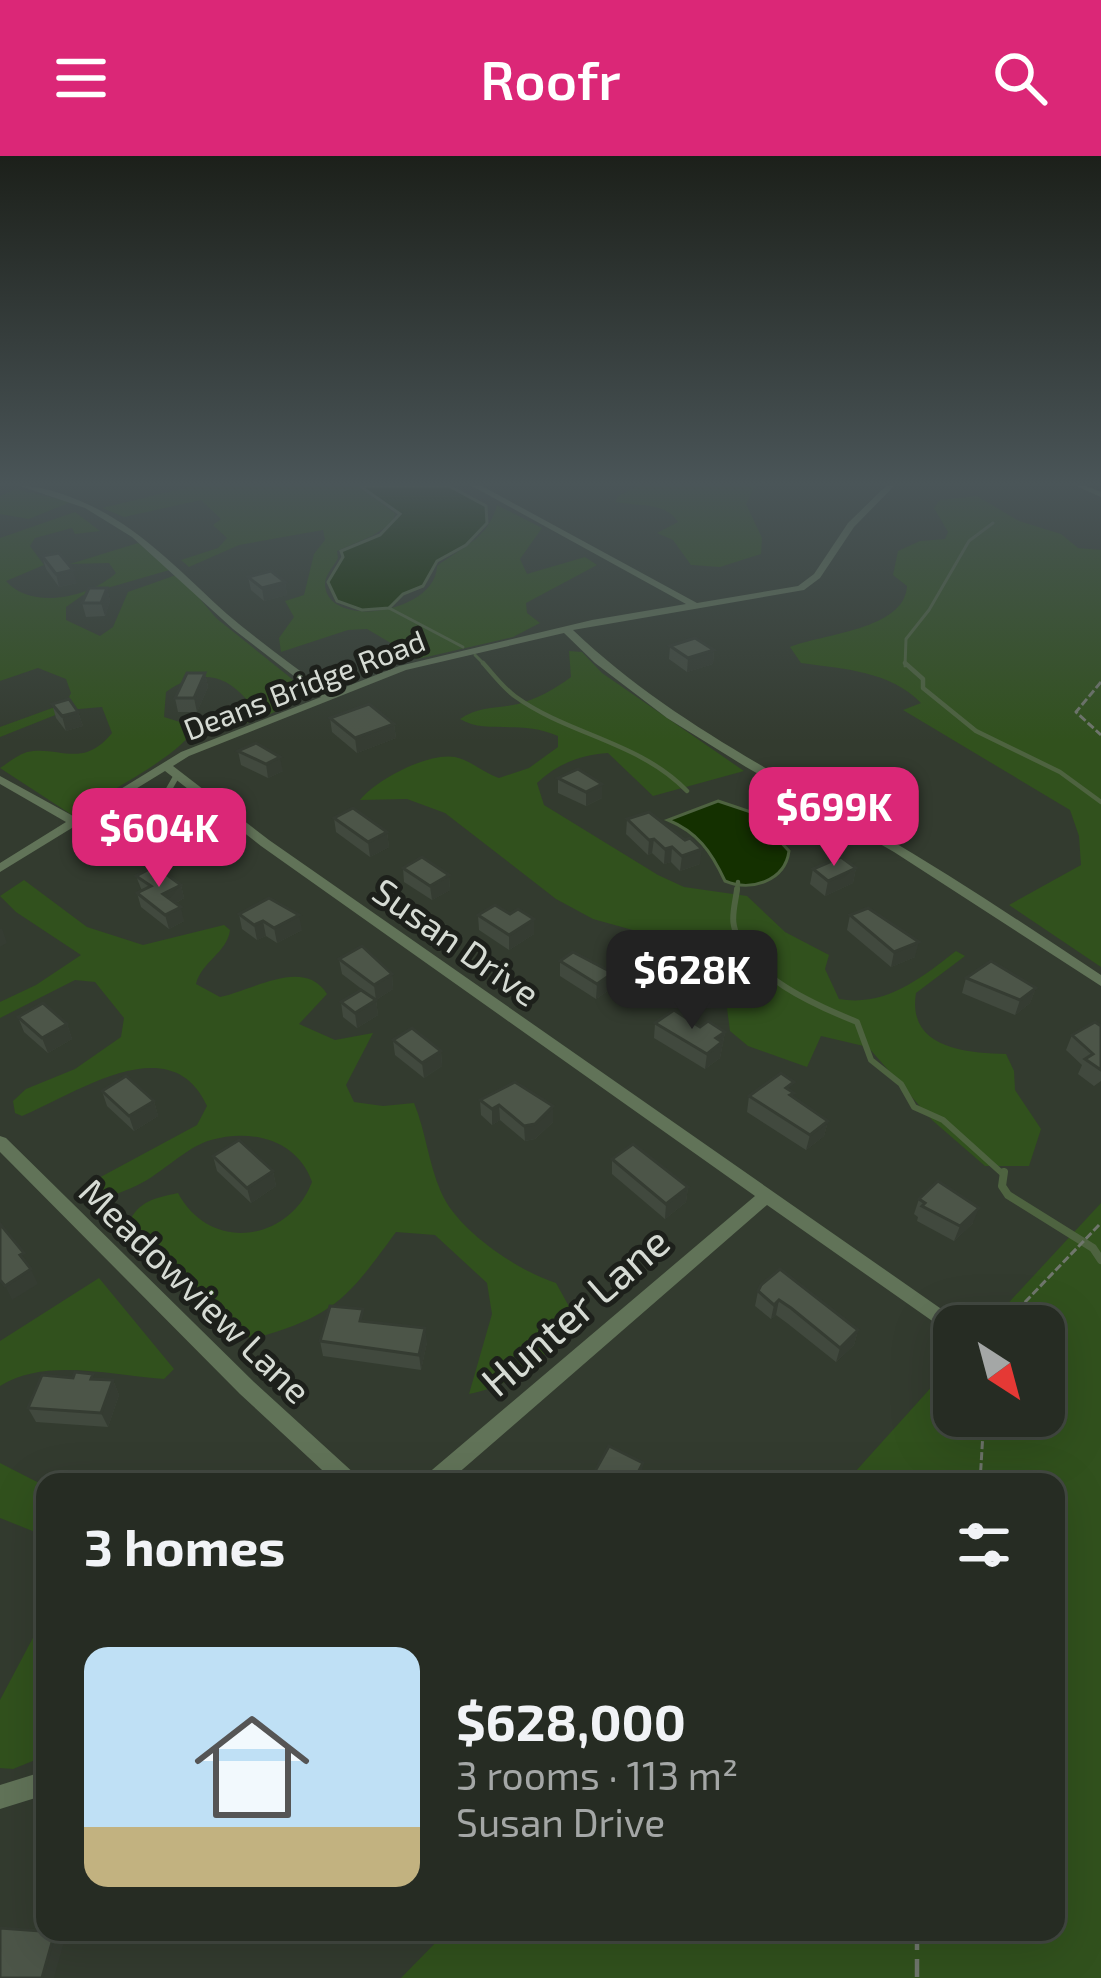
<!DOCTYPE html>
<html lang="en">
<head>
<meta charset="utf-8">
<style>
  :root { --surface:#262c23; --page:#323830; --text:#f1f3f6; --muted:#a4a7a6; --line:#424841; --accent:#db2777 }
  body { margin:0; font-family:"Exo 2",sans-serif; background:var(--page); color:var(--text); height:100vh; display:flex; flex-direction:column; font-size:45px; white-space:nowrap }
  * { box-sizing:border-box; margin:0 }
  p { font-size:39px; color:var(--muted) }
  .icon { flex:none; width:66px; height:66px; fill:none; stroke:currentColor; stroke-width:2; stroke-linecap:round; stroke-linejoin:round }
  .map { position:relative; flex:1; overflow:hidden }
  .drawer { position:absolute; left:36px; top:1317px; width:1029px; height:468px; display:flex; flex-direction:column; background:var(--surface); border-radius:24px; box-shadow:0 12px 48px #0002,0 0 0 3px var(--line) }
  .drawer>* { flex:none }
  .needle { width:78px; rotate:144deg }
  .buttons { position:absolute; left:933px; top:1149px; display:grid; gap:24px }
  .buttons a { display:grid; place-items:center; width:132px; height:132px; border-radius:24px; background:var(--surface); box-shadow:0 12px 48px #0002,0 0 0 3px var(--line); font-size:60px }
  .price { position:absolute; translate:-50% -102px; padding:0 27px; border-radius:24px; background:var(--accent); color:#fff; font-size:39px; line-height:78px; filter:drop-shadow(0 3px 6px #0008) }
  .price::after { content:''; position:absolute; left:50%; top:72px; width:36px; height:27px; margin-left:-18px; background:inherit; clip-path:polygon(0 0,100% 0,50% 100%) }
  .price.on { background:#222; color:#fff }
  ul { padding:0; list-style:none }
  li { display:flex; align-items:center; gap:36px; height:300px; padding:0 48px }
  li span { display:grid; place-items:center; flex:none; width:336px; height:240px; border-radius:24px; color:#555 }
  li>.icon { margin-inline-start:auto }
  span .icon { width:144px; height:144px; fill:#fffc; stroke-width:1 }
  li b { font-size:51px }
  h2 { display:flex; justify-content:space-between; align-items:center; height:144px; padding:0 48px; font-size:51px }
  header { display:flex; justify-content:space-between; align-items:center; height:156px; padding:0 48px; background:var(--accent); color:#fff; font-size:54px; font-weight:600 }
  .map>svg:first-child { display:block }
  .green { fill:#31511d }
  .water { fill:#143000; stroke:#4e6340; stroke-width:3 }
  .lines { fill:none; stroke-linecap:round; stroke-linejoin:round }
  .stream-far3 { stroke:#4e6340; stroke-width:3 }
  .stream-far2 { stroke:#4e6340; stroke-width:4.5 }
  .stream-far1 { stroke:#4e6340; stroke-width:6 }
  .stream { stroke:#4e6340; stroke-width:8 }
  .path-far1 { stroke:#6f766c; stroke-width:3; stroke-dasharray:8 3; stroke-linecap:butt }
  .path { stroke:#6f766c; stroke-width:4.5; stroke-dasharray:18 9; stroke-linecap:butt }
  .lane { stroke:#617358; stroke-width:6 }
  .street { fill:#617358; fill-rule:evenodd }
  .wall { fill:#41493e }
  .shaded-wall { fill:#353c32 }
  .building { fill:#4c5548; stroke:#353c32; stroke-width:3 }
  .labels { text-anchor:middle; dominant-baseline:central; stroke-width:10; stroke-linejoin:round; paint-order:stroke }
  .far-street-label { font-size:30px; fill:#d6dbd4; stroke:#1d201b }
  .street-label { font-size:36px; fill:#d6dbd4; stroke:#1d201b }
  .near-street-label { font-size:42px; fill:#d6dbd4; stroke:#1d201b }
</style>
</head>
<body>
<header><svg class="icon" aria-label="menu" viewBox="0 0 24 24"><path d="M4 6h16M4 12h16M4 18h16"/></svg>Roofr<svg class="icon" aria-label="search" viewBox="0 0 24 24"><circle cx="10" cy="10" r="6"/><path d="M15 15l6 6"/></svg></header>
<div class="map">
<svg width="1101" height="1822" viewBox="0 0 1101 1822">
  <rect width="100%" height="100%" fill="#333b2f"/>
  <!-- green -->
  <g class="green">
    <path d="M193 330H358L396 358 389 369 372 380 337 395 338 402C334 410 325 419 325 428 326 474 436 458 437 410 463 390 488 383 497 349L542 372 520 403 527 418 585 401 597 409 526 447 527 457 540 467 513 481 418 503 367 473 348 474 281 496 279 482 294 461 285 445 304 439 314 398 325 384 323 374 239 389 189 411 181 404 218 392 227 382 213 369 221 363 201 344 124 361 102 352Z"/>
    <path d="M638 330H755L746 348 762 382 761 398 720 411 691 409 673 384 657 377 678 366C665 345 638 351 616 346L618 340Z"/>
    <polygon points="16,333 71,346 29,363 0,358 0,340"/>
    <path d="M977 340 1019 365 1061 378 1078 392 1101 394V811L1009 749 1081 709 1079 680 1070 654 903 554 921 547C890 515 844 513 801 507L790 491C821 478 905 474 907 430L893 419 898 395 920 385 945 383 948 376 934 352 940 344Z"/>
    <path d="M75 356 100 375 75 378 72 372 35 382 30 390 44 409 6 425C32 455 90 441 116 417L109 407 70 408 138 387 173 413 83 439 66 451V464L100 480 113 471 128 436 179 418 216 462 297 527 300 546 229 574 222 570 246 543C222 515 195 515 166 536L164 561 196 571C179 601 105 637 72 659L0 612C8 607 17 599 27 596 59 589 82 614 112 577L102 551 68 554 0 581V571L66 547 71 537 66 523 38 512 0 525V382Z"/>
    <path d="M569 495 582 496 602 517 744 615 653 640 608 597C580 599 557 608 537 627L544 649 658 719 684 731 747 740 785 776 829 799 825 813 839 843C885 851 920 823 956 795L965 800 916 837C907 892 965 897 1006 898L1014 915 1015 934 1041 973 1029 1010H985L932 964 868 891 821 880 807 911 748 890 730 875 725 837 712 822 647 778 593 763 556 743 445 657 407 643 360 644C376 624 428 596 455 601 470 604 484 617 499 622L529 612 558 591V580C521 563 486 579 460 563 479 550 496 553 518 548 537 543 555 533 571 521Z"/>
    <path d="M24 724 87 771 143 789 224 769 230 774C227 797 202 805 196 828L220 841C254 834 304 801 327 838L299 868 335 884 373 877 346 929 354 946 383 950 414 947C426 976 428 1006 441 1036 457 1074 518 1115 556 1127L576 1163C545 1203 519 1227 469 1238L492 1158 487 1127 435 1079 396 1076C347 1143 335 1160 252 1183 205 1156 158 1114 129 1066 139 1045 155 1042 178 1037 210 1097 289 1086 312 1026 298 985 253 972 211 984 189 990 167 1012 147 1024 134 1032 118 1037 104 1043L93 1039 95 1024 197 969 207 950C171 871 79 936 22 960L15 957 13 945 26 933 75 913 121 881 124 862 95 826 75 824 0 862V846L36 829 81 799 16 756 0 740Z"/>
    <polygon points="1101,1047 1101,1822 401,1822 446,1776 1056,1776 1056,1326 846,1326 954,1206 954,1260 1044,1260 1044,1170 987,1170"/>
    <path d="M99 1122 174 1213 164 1223C112 1220 47 1201 0 1230V1185Z"/>
    <polygon points="0,1307 45,1330 45,1386 35,1376 0,1362"/>
    <polygon points="45,1459 45,1600 13,1613 0,1612 0,1544"/>
  </g>
  <!-- water -->
  <g class="water">
    <polygon points="360,330 449,330 486,350 487,367 466,389 437,405 423,430 403,438 389,452 362,454 337,445 328,426 343,401 341,395 380,379 400,358"/>
    <path d="M718 645 754 657 789 695C785 725 751 736 725 725 711 695 697 676 668 664Z"/>
  </g>
  <g class="lines">
    <!-- stream-far3 -->
    <g class="stream-far3">
      <polyline points="389,452 463,491"/>
      <polyline points="475,499 486,510"/>
      <polyline points="905,510 906,483 929,454 969,385 993,367"/>
    </g>
    <!-- stream-far2 -->
    <g class="stream-far2">
      <path d="M483 507C493 518 504 533 516 541 569 579 640 586 687 635"/>
      <polyline points="905,507 923,523 923,532 976,575 1060,616 1101,646"/>
      <polyline points="737,736 738,726"/>
    </g>
    <!-- stream-far1 -->
    <path class="stream-far1" d="M737 733C736 744 731 760 734 770 744 819 817 850 857 866L871 904 901 928 914 951 943 964 1004 1019"/>
    <!-- stream -->
    <polyline class="stream" points="1004,1016 1002,1030 1008,1039 1093,1092 1101,1104"/>
    <!-- path-far1 -->
    <g class="path-far1">
      <polyline points="1101,526 1076,556 1101,579"/>
      <polyline points="1002,1170 1101,1067"/>
      <polyline points="980,1326 984,1260"/>
    </g>
    <!-- path -->
    <polyline class="path" points="917,1776 917,1822"/>
    <!-- lane -->
    <path class="lane" d="M114 705C136 703 149 693 161 674L155 658 177 619"/>
    <!-- street -->
    <g class="street">
      <path d="M20 330C38 330 56 335 73 342 136 366 178 414 227 458 260 486 295 511 330 537L399 510 592 464 686 448 472 330H482L697 447 798 430 814 418 848 367 886 330H894L854 371 820 422 804 434 573 474C663 560 771 614 877 676 954 721 1027 770 1101 819V830L894 696 746 611 667 562 595 507 564 477 406 514 189 600 173 610 269 684 960 1166 963 1170H954V1179L948 1176 767 1049 448 1326H423L426 1319 755 1040 261 690 165 615 0 716V707L66 666 0 628V620L75 661 181 596 321 541 233 473 132 381 85 352Z"/>
      <polygon points="1076,330 1086,330 1101,336 1101,341"/>
      <polygon points="0,980 6,982 254,1226 356,1319 359,1326 335,1326 240,1238 0,996"/>
      <polygon points="45,1615 45,1639 0,1653 0,1629"/>
    </g>
  </g>
  <!-- wall -->
  <g class="wall">
    <polygon points="42,400 77,427 59,431 46,413"/>
    <polygon points="248,421 285,426 287,439 264,445 251,434"/>
    <polygon points="107,432 110,445 105,460 86,461 82,447"/>
    <polygon points="670,490 714,494 713,508 687,516 669,503"/>
    <polygon points="205,517 208,531 197,556 178,556 175,542"/>
    <polygon points="52,548 78,556 83,570 66,575 56,562"/>
    <polygon points="330,562 394,568 396,582 357,597 332,576"/>
    <polygon points="238,595 283,615 268,622 241,609"/>
    <polygon points="558,622 602,642 586,650 558,637"/>
    <polygon points="334,662 387,676 389,691 370,701 336,676"/>
    <polygon points="627,663 700,708 680,715 671,706 664,708 652,697 648,699 626,678"/>
    <polygon points="403,712 449,719 450,734 432,744 404,726"/>
    <polygon points="856,712 853,727 825,740 810,728 813,713"/>
    <polygon points="136,720 181,729 184,742 176,747 184,765 169,773 141,751 137,737 142,735"/>
    <polygon points="239,758 302,774 277,787 266,780 257,784 242,773"/>
    <polygon points="510,758 534,763 534,778 509,794 479,774 478,759"/>
    <polygon points="850,759 915,801 891,811 847,774"/>
    <polygon points="339,803 392,818 393,833 376,844 342,818"/>
    <polygon points="560,805 612,832 596,843 560,820"/>
    <polygon points="966,822 1036,832 1030,847 1015,859 962,837"/>
    <polygon points="376,844 378,859 357,872 343,861 341,846"/>
    <polygon points="18,861 67,868 72,883 48,897 24,876"/>
    <polygon points="655,867 700,871 725,876 720,902 705,913 654,882"/>
    <polygon points="1101,870 1101,925 1094,930 1078,918 1082,909 1066,894 1072,879"/>
    <polygon points="393,884 441,895 442,910 424,922 395,899"/>
    <polygon points="102,935 154,945 158,960 134,975 107,950"/>
    <polygon points="792,936 793,941 828,965 824,980 806,994 747,956 749,940"/>
    <polygon points="480,944 553,966 535,983 525,985 500,964 492,969 481,959"/>
    <polygon points="213,1000 273,1015 276,1030 251,1047 217,1015"/>
    <polygon points="612,1003 688,1031 686,1046 665,1063 612,1018"/>
    <polygon points="919,1043 973,1067 954,1085 917,1065 918,1061 914,1058"/>
    <polygon points="758,1135 858,1174 854,1189 836,1206 787,1167 776,1159 771,1163 755,1150"/>
    <polygon points="365,1166 427,1186 421,1214 323,1200 320,1185"/>
    <polygon points="96,1223 113,1224 119,1239 108,1271 36,1266 28,1252"/>
  </g>
  <!-- shaded-wall -->
  <g class="shaded-wall">
    <polygon points="73,414 77,427 59,431 56,418"/>
    <polygon points="285,426 287,439 264,445 262,432"/>
    <polygon points="107,432 110,445 105,460 101,447"/>
    <polygon points="714,494 713,508 687,516 688,502"/>
    <polygon points="205,517 208,531 197,556 194,542"/>
    <polygon points="78,556 83,570 66,575 62,560"/>
    <polygon points="394,568 396,582 357,597 355,582"/>
    <polygon points="280,601 283,615 268,622 266,608"/>
    <polygon points="602,628 602,642 586,650 586,636"/>
    <polygon points="387,676 389,691 370,701 368,686"/>
    <polygon points="654,683 652,697 648,699 649,684"/>
    <polygon points="672,691 671,706 664,708 665,693"/>
    <polygon points="702,693 700,708 680,715 682,700"/>
    <polygon points="856,712 853,727 825,740 828,725"/>
    <polygon points="449,719 450,734 432,744 430,730"/>
    <polygon points="181,729 184,742 167,752 163,738"/>
    <polygon points="181,751 184,765 169,773 165,759"/>
    <polygon points="299,759 302,774 277,787 274,772"/>
    <polygon points="534,763 534,778 509,794 509,779"/>
    <polygon points="263,765 266,780 257,784 254,769"/>
    <polygon points="2,772 7,787 0,791 0,773"/>
    <polygon points="919,786 915,801 891,811 894,796"/>
    <polygon points="613,817 612,832 596,843 597,828"/>
    <polygon points="392,818 393,833 376,844 374,829"/>
    <polygon points="1036,832 1030,847 1015,859 1020,844"/>
    <polygon points="376,844 378,859 357,872 355,857"/>
    <polygon points="67,868 72,883 48,897 42,882"/>
    <polygon points="725,876 720,902 705,913 707,898 716,882"/>
    <polygon points="441,895 442,910 424,922 422,907"/>
    <polygon points="154,945 158,960 134,975 129,960"/>
    <polygon points="499,949 500,964 492,969 492,953"/>
    <polygon points="553,950 553,966 535,983 525,985 524,970"/>
    <polygon points="828,965 824,980 806,994 810,979"/>
    <polygon points="273,1015 276,1030 251,1047 247,1032"/>
    <polygon points="688,1031 686,1046 665,1063 666,1048"/>
    <polygon points="979,1052 973,1067 954,1085 960,1070"/>
    <polygon points="31,1113 38,1128 12,1144 5,1130"/>
    <polygon points="779,1144 776,1159 771,1163 774,1149"/>
    <polygon points="425,1172 427,1186 421,1214 419,1199"/>
    <polygon points="858,1174 854,1189 836,1206 840,1192"/>
    <polygon points="113,1224 119,1239 108,1271 101,1257"/>
    <polygon points="643,1307 642,1321 639,1326 633,1326"/>
    <polygon points="55,1776 65,1783 54,1822 42,1822"/>
  </g>
  <!-- building -->
  <g class="building">
    <polygon points="59,397 73,414 56,418 42,400"/>
    <polygon points="271,415 285,426 262,432 248,421"/>
    <polygon points="89,432 107,432 101,447 82,447"/>
    <polygon points="695,482 714,494 688,502 670,490"/>
    <polygon points="187,517 205,517 194,542 175,542"/>
    <polygon points="69,543 78,556 62,560 52,548"/>
    <polygon points="369,548 394,568 355,582 330,562"/>
    <polygon points="256,587 280,601 266,608 238,595"/>
    <polygon points="578,613 602,628 586,636 558,622"/>
    <polygon points="353,652 387,676 368,686 334,662"/>
    <polygon points="649,656 685,684 690,682 702,693 682,700 672,691 665,693 654,683 649,684 627,663"/>
    <polygon points="422,701 449,719 430,730 403,712"/>
    <polygon points="841,701 856,712 828,725 813,713"/>
    <polygon points="155,710 181,729 163,738 181,751 165,759 137,737 151,730 136,720"/>
    <polygon points="269,742 299,759 274,772 263,765 254,769 239,758"/>
    <polygon points="495,749 510,758 518,753 534,763 509,779 478,759"/>
    <polygon points="868,752 919,786 894,796 850,759"/>
    <polygon points="362,790 392,818 374,829 339,803"/>
    <polygon points="573,796 613,817 597,828 560,805"/>
    <polygon points="991,805 1036,832 1020,844 966,822"/>
    <polygon points="361,834 376,844 355,857 341,846"/>
    <polygon points="43,847 67,868 42,882 18,861"/>
    <polygon points="674,854 700,871 708,865 725,876 716,882 722,886 707,898 655,867"/>
    <polygon points="1095,866 1101,870 1101,914 1085,903 1093,898 1072,879"/>
    <polygon points="412,872 441,895 422,907 393,884"/>
    <polygon points="781,917 794,926 786,932 794,937 790,939 828,965 810,979 749,940"/>
    <polygon points="126,920 154,945 129,960 102,935"/>
    <polygon points="515,926 553,950 535,968 524,970 499,949 492,953 480,944"/>
    <polygon points="239,984 273,1015 247,1032 213,1000"/>
    <polygon points="633,988 688,1031 666,1048 612,1003"/>
    <polygon points="938,1025 979,1052 960,1070 922,1050 925,1047 919,1043"/>
    <polygon points="0,1068 24,1097 20,1099 31,1113 5,1130 0,1124"/>
    <polygon points="780,1113 858,1174 840,1192 791,1152 779,1144 774,1149 758,1135 761,1129"/>
    <polygon points="330,1150 363,1153 360,1165 425,1172 419,1199 320,1185"/>
    <polygon points="75,1216 93,1218 91,1223 113,1224 101,1257 28,1252 42,1219 73,1222"/>
    <polygon points="609,1290 643,1307 633,1326 589,1326"/>
    <polygon points="236,1317 241,1326 218,1326"/>
    <polygon points="0,1772 55,1776 42,1822 0,1822"/>
  </g>
  <!-- sky -->
  <linearGradient id="sky" x2="0" y2="1"><stop stop-color="#1c201a"/><stop offset="0.56" stop-color="#4a5558"/><stop offset="1" stop-color="#4a5558" stop-opacity="0"/></linearGradient>
  <rect width="1101" height="585" fill="url(#sky)"/>
  <g class="labels">
    <!-- far-street labels -->
    <g class="far-street-label">
      <text transform="translate(304 528) rotate(-21)">Deans Bridge Road</text>
    </g>
    <!-- street labels -->
    <g class="street-label">
      <text transform="translate(457 785) rotate(35)">Susan Drive</text>
      <text transform="translate(196 1134) rotate(44)">Meadowview Lane</text>
    </g>
    <!-- near-street labels -->
    <g class="near-street-label">
      <text transform="translate(574 1154) rotate(-41)">Hunter Lane</text>
    </g>
  </g>
</svg>
<div class="buttons">
<a><svg class="needle" viewBox="-14 -14 28 28"><path d="M0-13l5 13h-10z" fill="#e53935"/><path d="M0 13l5-13h-10z" fill="#a4a7a6"/></svg></a>
</div>
<b class="price" style="left:834px;top:713px">$699K</b>
<b class="price" style="left:159px;top:734px">$604K</b>
<b class="price on" style="left:692px;top:876px">$628K</b>
<section class="drawer">
<h2>3 homes<svg class="icon" aria-label="filters" viewBox="0 0 24 24"><path d="M4 7h16M4 17h16"/><circle cx="9" cy="7" r="2"/><circle cx="15" cy="17" r="2"/></svg></h2>
<ul>
<li><span style="background:linear-gradient(#bfe0f5 75%,#c2b280 0)"><svg class="icon" aria-label="home" viewBox="0 0 24 24"><path d="M3 11l9-7 9 7M6 9v11h12V9"/></svg></span><div><b>$628,000</b><p>3 rooms · 113 m²</p><p>Susan Drive</p></div></li>
</ul>
</section>
</div>
</body>
</html>
